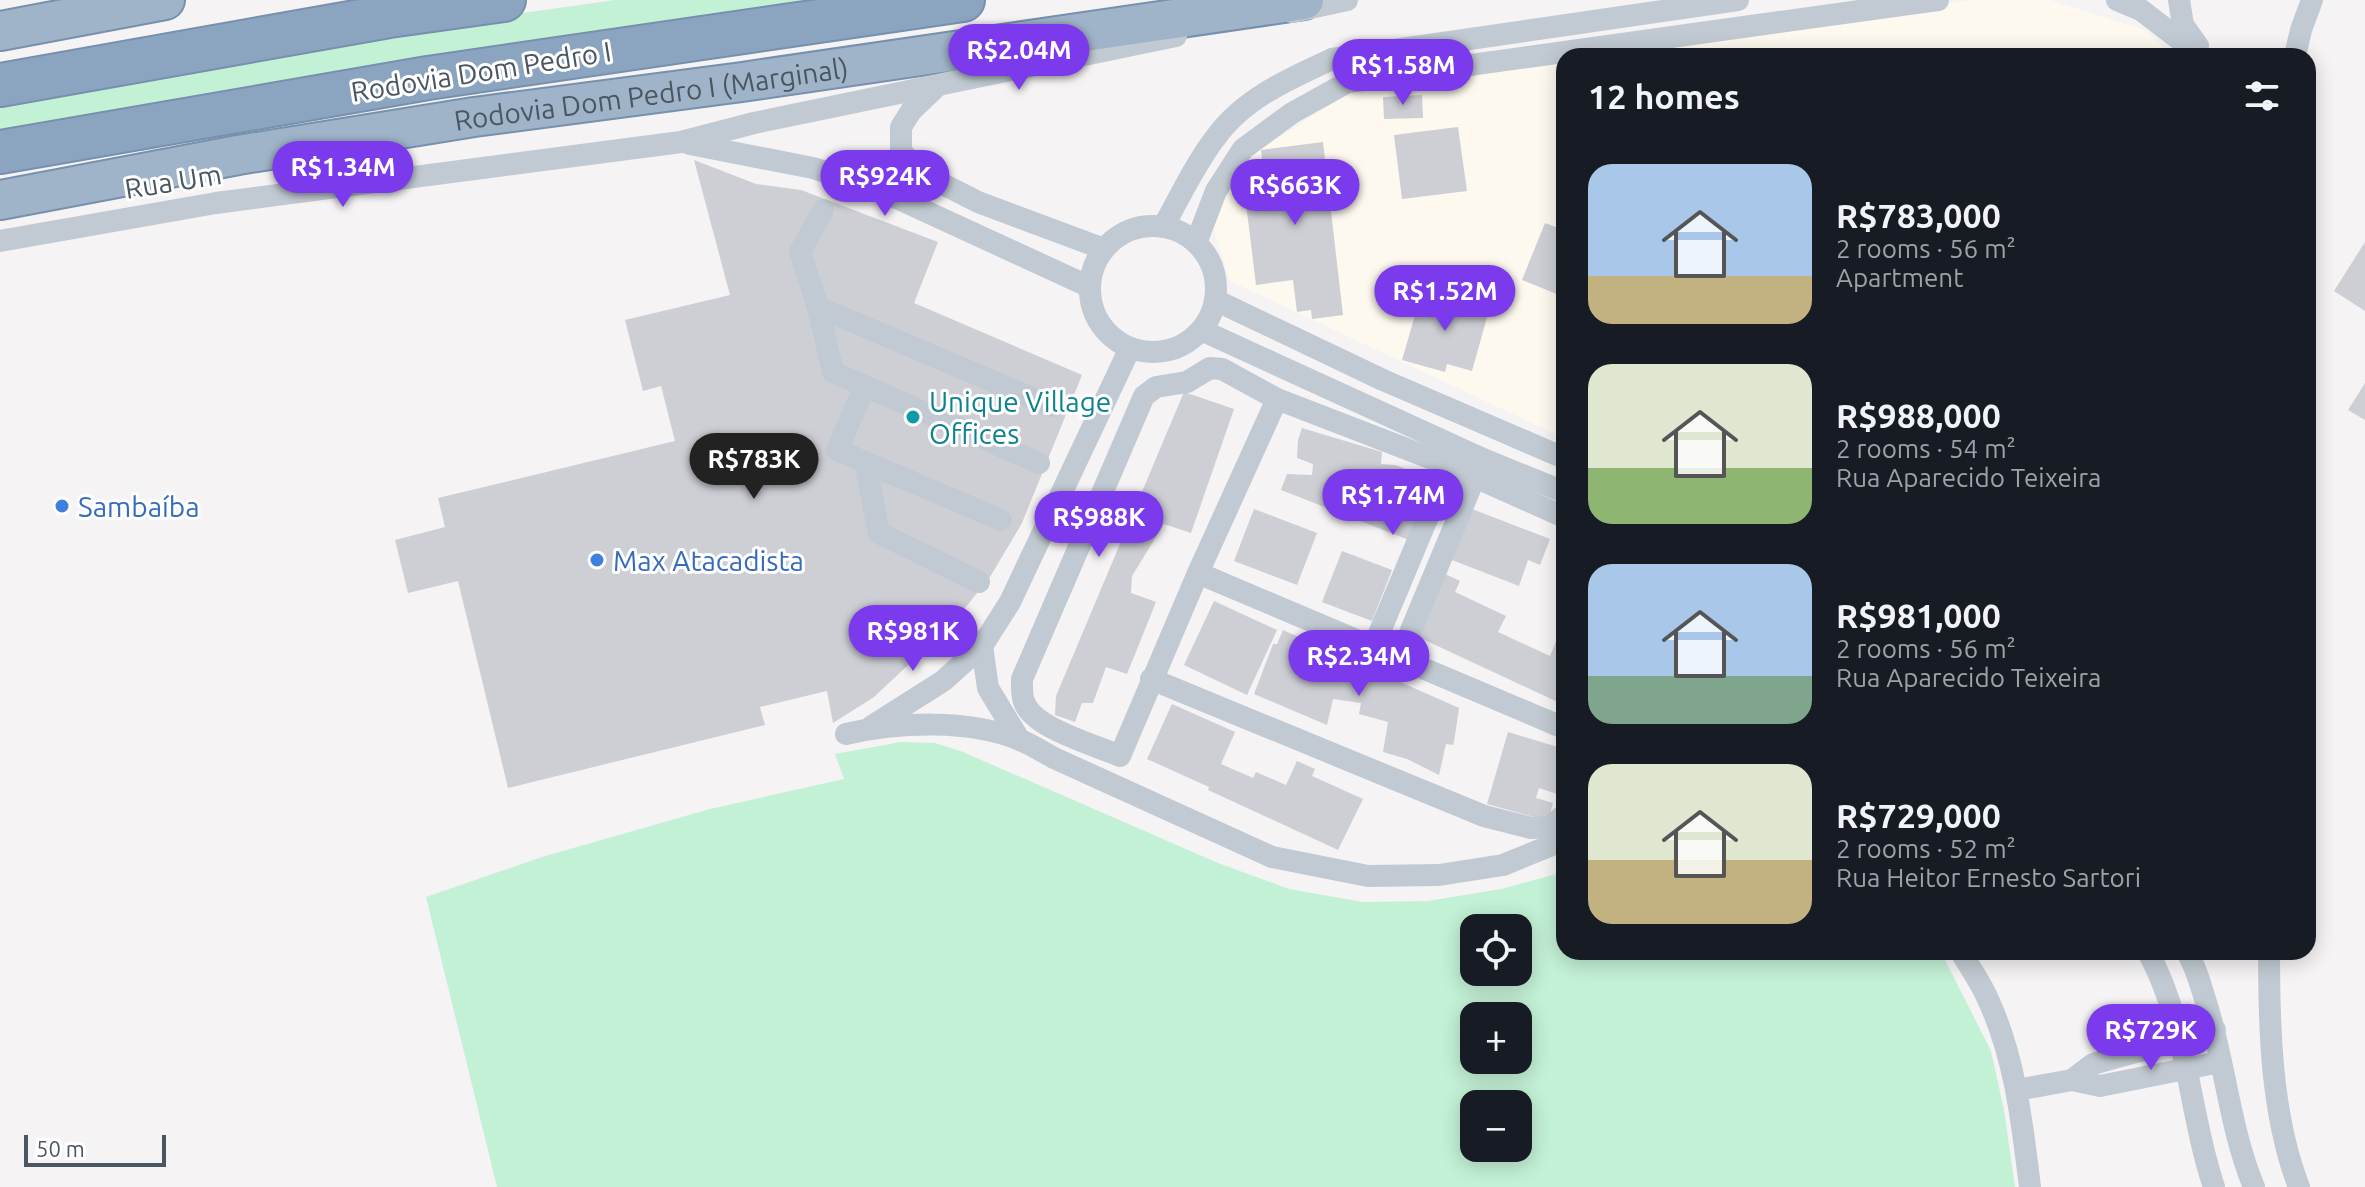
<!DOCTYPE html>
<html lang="en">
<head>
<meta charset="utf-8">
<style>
  :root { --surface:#171b24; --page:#20242c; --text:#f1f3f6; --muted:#9ea1a6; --accent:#7c3aed }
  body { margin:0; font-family:Ubuntu,sans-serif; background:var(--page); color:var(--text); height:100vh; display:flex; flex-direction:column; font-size:30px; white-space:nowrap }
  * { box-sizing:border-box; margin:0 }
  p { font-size:26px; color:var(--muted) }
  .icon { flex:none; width:44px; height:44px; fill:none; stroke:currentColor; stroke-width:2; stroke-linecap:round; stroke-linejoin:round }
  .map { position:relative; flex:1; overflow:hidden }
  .side { position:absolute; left:1556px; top:48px; width:760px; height:912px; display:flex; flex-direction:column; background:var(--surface); border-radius:24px; box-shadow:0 4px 20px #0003 }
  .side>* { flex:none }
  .fabs { position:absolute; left:1460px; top:914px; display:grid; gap:16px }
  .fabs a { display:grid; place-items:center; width:72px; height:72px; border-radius:16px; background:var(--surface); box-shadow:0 4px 20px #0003; font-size:40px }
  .scale { position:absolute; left:24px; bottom:20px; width:142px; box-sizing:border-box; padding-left:8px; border:4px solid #4a5661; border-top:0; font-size:22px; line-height:28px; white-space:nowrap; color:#4a5661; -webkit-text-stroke:6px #fff; paint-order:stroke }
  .price { position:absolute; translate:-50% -68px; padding:0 18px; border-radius:28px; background:var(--accent); color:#fff; font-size:26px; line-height:52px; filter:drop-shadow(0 2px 4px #0008) }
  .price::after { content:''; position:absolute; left:50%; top:48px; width:24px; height:18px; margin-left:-12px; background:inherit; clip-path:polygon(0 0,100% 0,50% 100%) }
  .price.on { background:#222; color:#fff }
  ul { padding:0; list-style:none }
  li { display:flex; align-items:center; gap:24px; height:200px; padding:0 32px }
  li span { display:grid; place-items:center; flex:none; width:224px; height:160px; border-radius:24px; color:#555 }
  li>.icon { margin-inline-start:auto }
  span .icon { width:96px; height:96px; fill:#fffc; stroke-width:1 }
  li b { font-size:34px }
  h2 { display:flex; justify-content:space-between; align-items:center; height:96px; padding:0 32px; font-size:34px }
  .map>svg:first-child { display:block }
  .commercial { fill:#fdf9ef }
  .green { fill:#c3f1d5; fill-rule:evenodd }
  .building { fill:#cdcfd5 }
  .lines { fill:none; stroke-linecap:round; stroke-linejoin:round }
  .trunk-casing { stroke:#7690ad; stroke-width:42 }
  .motorway-casing { stroke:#7690ad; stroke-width:46 }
  .minor { stroke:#c1cad2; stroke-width:22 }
  .trunk { stroke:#9fb4c9; stroke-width:38 }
  .motorway { stroke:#8ba5c1; stroke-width:42 }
  .culture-dot { fill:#0f9aa8; stroke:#fff; stroke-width:3 }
  .shop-dot { fill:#3f7fe0; stroke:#fff; stroke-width:3 }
  .labels { text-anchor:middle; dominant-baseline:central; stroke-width:6; stroke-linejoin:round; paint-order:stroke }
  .street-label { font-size:28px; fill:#4a5661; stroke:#fff }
  .culture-label { font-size:28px; fill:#0d838f; stroke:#fff; text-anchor:start }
  .shop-label { font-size:28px; fill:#366cbe; stroke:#fff; text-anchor:start }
</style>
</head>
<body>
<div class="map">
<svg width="2365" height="1187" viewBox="0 0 2365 1187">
  <rect width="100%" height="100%" fill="#f5f3f3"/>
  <!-- commercial -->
  <g class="commercial">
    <polygon points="1970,0 2050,0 2145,30 2172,56 1580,56"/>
    <polygon points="1564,58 1564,438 1230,281 1211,222 1250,156 1357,88"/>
  </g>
  <!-- green -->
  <g class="green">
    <polygon points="615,0 839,0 267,83 0,131 0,96 450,23"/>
    <path d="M901 742 935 743 963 752 1218 863 1289 889 1363 902 1428 901 1501 889 1564 872V952H1941L1991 1051 2004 1110 2015 1187H497L426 897 542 857 710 809 844 779 835 754ZM1518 928V972H1474V928ZM1474 1016H1518V1060H1474ZM1474 1104H1518V1148H1474Z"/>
  </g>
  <!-- building -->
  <g class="building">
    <polygon points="1422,95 1423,118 1384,119 1383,97"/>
    <polygon points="1458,127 1467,191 1402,199 1394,135"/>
    <polygon points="1323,142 1343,315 1312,319 1311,310 1297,312 1293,280 1256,285 1243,179 1264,177 1261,150"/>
    <polygon points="694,160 756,184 801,190 938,242 914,303 1082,375 1022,523 990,577 953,623 874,697 833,723 827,691 760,707 765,725 508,788 458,581 408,593 395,540 445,527 438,498 675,441 661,386 643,391 625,320 730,295"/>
    <polygon points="1545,223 1564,230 1564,297 1522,280"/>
    <polygon points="2365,242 2365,311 2334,291"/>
    <polygon points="1422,291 1489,310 1472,371 1447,364 1445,372 1402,360"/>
    <polygon points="2365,383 2365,420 2348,410"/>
    <polygon points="1184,392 1234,409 1191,533 1164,524 1132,576 1131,593 1156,602 1127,674 1106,667 1093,703 1082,703 1075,722 1055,715 1056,696"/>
    <polygon points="1302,428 1382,452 1381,464 1395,465 1427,477 1427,491 1409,540 1281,490 1287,474 1312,475 1313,464 1297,458 1298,440"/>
    <polygon points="1254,509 1317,533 1297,585 1234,561"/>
    <polygon points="1472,509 1550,539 1540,565 1528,560 1519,586 1452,560"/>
    <polygon points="1342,551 1392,570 1372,621 1322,602"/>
    <polygon points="1445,574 1460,581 1455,592 1506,616 1498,632 1550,656 1557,639 1564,642 1564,705 1416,636"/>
    <polygon points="1214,601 1277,630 1247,695 1184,665"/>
    <polygon points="1283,630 1459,708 1454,742 1453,745 1446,744 1439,775 1407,759 1383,752 1388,722 1359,714 1361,703 1333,699 1327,725 1254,694 1273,644 1277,644"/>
    <polygon points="1172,704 1235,732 1221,764 1253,778 1256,772 1286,785 1297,761 1315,769 1312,776 1363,799 1338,850 1208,790 1209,787 1147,759"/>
    <polygon points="1508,732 1564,749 1564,771 1557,794 1539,788 1536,798 1553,803 1548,821 1487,804"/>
  </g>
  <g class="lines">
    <!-- trunk casing -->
    <g class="trunk-casing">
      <g id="trunk">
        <polyline points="0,31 165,0"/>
        <path id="s1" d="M0 200 238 155 474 117 742 82 1304 0"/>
      </g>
    </g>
    <!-- motorway casing -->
    <g class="motorway-casing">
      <g id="motorway">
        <polyline points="0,85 389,16 504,0"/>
        <polyline points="0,152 428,78 963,0"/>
      </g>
    </g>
    <!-- minor -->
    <g class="minor">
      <polyline points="2117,0 2141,10 2201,56"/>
      <polyline points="2179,0 2183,25 2198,46"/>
      <polyline points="1292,12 1347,0"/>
      <polyline points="2295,56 2301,30 2312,0"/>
      <polyline points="936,87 911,111 901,127 901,150 915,170 978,202 1104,249"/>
      <polyline points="690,144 813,168 875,188 1090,287"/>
      <polyline points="823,210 800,252 818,307 833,372 1039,463"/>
      <circle cx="1153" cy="289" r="63"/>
      <path d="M1163 227C1180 197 1195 164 1216 137 1244 98 1291 78 1332 59L1738 0"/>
      <polyline points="0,241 216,203 681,142 754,123 1176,36"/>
      <polyline points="1196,243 1216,191 1243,149 1292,113 1348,82 1938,0"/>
      <polyline points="1215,300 1383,380 1564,458"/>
      <polyline points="818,307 1051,406"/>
      <polyline points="1201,330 1483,459 1564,492"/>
      <polyline points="865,386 837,450 1001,520"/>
      <path d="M1277 399 1198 573 1120 756C1095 745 1036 729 1025 704 1021 696 1022 687 1022 679L1144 396 1156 387 1187 382 1210 368 1222 369 1277 399 1448 465 1564 517"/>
      <polyline points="865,462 879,533 979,582"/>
      <polyline points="1198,573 1564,728"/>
      <polyline points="982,646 988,688 1019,739"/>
      <polyline points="1373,648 1455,452"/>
      <polyline points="1399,659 1480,465"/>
      <polyline points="1151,679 1484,816 1531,828 1549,827 1564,815"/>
      <polyline points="872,726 943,681 982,646 1010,602 1130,348"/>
      <path d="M846 734C898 722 970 719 1020 740 1032 745 1043 752 1054 758L1272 857 1368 876 1439 875 1503 865 1564 840"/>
      <path d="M1961 952C1969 966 1979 980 1986 995 2015 1055 2022 1122 2030 1187"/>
      <path d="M2148 952C2188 1025 2188 1110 2214 1187"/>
      <path d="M2187 952C2196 967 2200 983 2205 999 2225 1060 2229 1127 2254 1187"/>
      <path d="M2269 952C2269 1028 2271 1115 2299 1187"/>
      <polyline points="2072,1080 2093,1064 2215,1030"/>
      <polyline points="2017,1090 2072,1080 2100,1086 2220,1062"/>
    </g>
    <!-- trunk -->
    <use href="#trunk" class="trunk"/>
    <!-- motorway -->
    <use href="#motorway" class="motorway"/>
  </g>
  <!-- markers -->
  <circle class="culture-dot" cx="913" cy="417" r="8"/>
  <g class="shop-dot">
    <circle cx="62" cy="506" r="8"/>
    <circle cx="597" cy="560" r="8"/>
  </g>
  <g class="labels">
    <!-- street labels -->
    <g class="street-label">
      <text transform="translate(481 71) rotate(-9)">Rodovia Dom Pedro I</text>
      <text stroke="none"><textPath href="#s1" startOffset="660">Rodovia Dom Pedro I (Marginal)</textPath></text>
      <text transform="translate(173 181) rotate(-9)">Rua Um</text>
    </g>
    <!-- culture labels -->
    <g class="culture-label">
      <text x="929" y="401">Unique Village<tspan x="929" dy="32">Offices</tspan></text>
    </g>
    <!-- shop labels -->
    <g class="shop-label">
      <text x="78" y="506">Sambaíba</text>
      <text x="613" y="560">Max Atacadista</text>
    </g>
  </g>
</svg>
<div class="fabs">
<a><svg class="icon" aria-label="locate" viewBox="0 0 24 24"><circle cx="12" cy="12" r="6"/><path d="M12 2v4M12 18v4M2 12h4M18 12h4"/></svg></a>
<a>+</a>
<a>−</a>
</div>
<div class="scale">50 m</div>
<b class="price" style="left:1019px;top:92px">R$2.04M</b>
<b class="price" style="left:1403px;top:107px">R$1.58M</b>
<b class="price" style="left:343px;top:209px">R$1.34M</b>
<b class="price" style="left:885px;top:218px">R$924K</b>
<b class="price" style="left:1295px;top:227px">R$663K</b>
<b class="price" style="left:1445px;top:333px">R$1.52M</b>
<b class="price on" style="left:754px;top:501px">R$783K</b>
<b class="price" style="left:1393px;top:537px">R$1.74M</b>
<b class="price" style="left:1099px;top:559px">R$988K</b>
<b class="price" style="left:913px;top:673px">R$981K</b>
<b class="price" style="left:1359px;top:698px">R$2.34M</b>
<b class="price" style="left:2151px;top:1072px">R$729K</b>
<section class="side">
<h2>12 homes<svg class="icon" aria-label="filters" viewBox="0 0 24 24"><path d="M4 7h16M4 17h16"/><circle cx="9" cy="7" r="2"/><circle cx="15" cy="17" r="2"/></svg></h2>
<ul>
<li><span style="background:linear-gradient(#a9c7e8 70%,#c2b280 0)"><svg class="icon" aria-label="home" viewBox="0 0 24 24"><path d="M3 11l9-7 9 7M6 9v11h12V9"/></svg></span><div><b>R$783,000</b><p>2 rooms · 56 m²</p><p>Apartment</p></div></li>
<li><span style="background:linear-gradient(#dfe7d0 65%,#8fb573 0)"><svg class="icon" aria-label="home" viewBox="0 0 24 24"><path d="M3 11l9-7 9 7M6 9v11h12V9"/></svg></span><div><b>R$988,000</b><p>2 rooms · 54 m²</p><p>Rua Aparecido Teixeira</p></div></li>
<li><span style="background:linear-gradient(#a9c7e8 70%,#7fa58c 0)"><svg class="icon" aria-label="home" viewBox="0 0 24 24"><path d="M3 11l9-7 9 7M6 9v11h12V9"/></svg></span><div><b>R$981,000</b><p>2 rooms · 56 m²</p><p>Rua Aparecido Teixeira</p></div></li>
<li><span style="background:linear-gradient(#dfe7d0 60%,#c2b280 0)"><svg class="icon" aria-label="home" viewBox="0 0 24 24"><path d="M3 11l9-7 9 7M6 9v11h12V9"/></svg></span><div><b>R$729,000</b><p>2 rooms · 52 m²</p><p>Rua Heitor Ernesto Sartori</p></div></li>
</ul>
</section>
</div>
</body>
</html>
